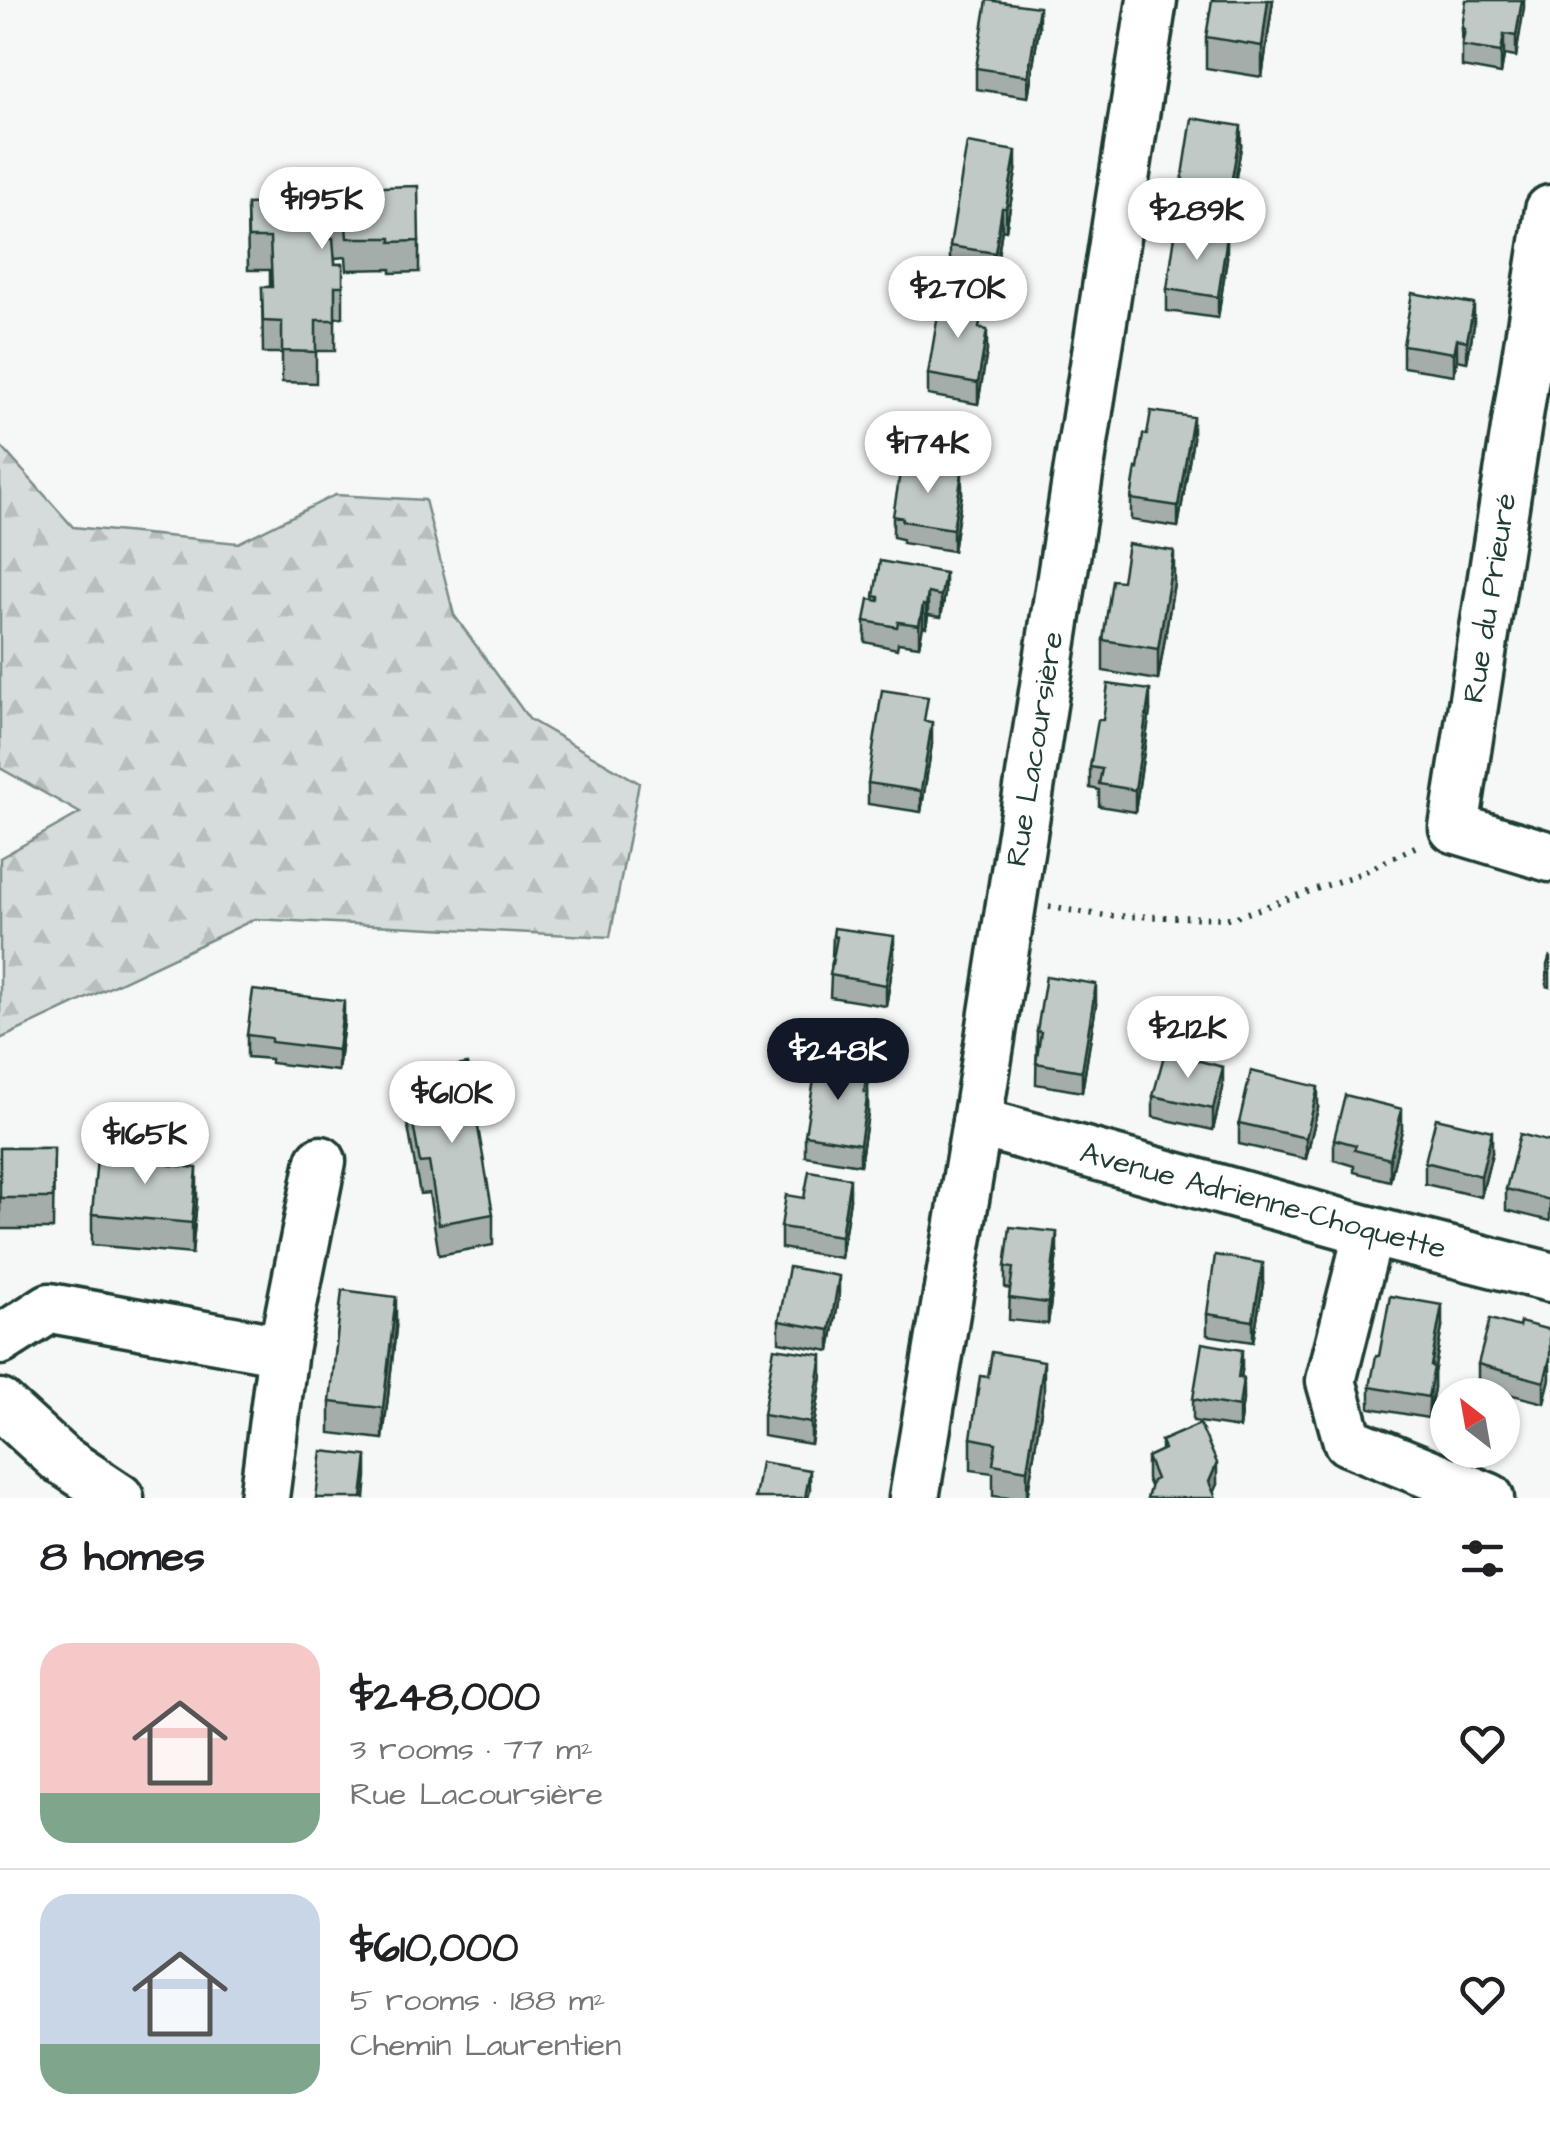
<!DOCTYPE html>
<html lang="en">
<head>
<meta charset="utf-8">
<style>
  :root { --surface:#fff; --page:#f2f2f2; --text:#202124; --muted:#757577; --line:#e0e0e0; --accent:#111827 }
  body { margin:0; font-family:"Architects Daughter",sans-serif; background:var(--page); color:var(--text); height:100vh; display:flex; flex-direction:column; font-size:38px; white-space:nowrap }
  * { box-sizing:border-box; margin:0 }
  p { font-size:32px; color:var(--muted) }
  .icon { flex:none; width:55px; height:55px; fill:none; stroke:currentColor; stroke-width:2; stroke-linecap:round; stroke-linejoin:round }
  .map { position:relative; height:1498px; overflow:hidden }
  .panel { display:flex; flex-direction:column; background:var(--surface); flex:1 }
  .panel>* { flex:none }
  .needle { width:65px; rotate:329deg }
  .controls { position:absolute; left:1430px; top:1378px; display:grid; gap:20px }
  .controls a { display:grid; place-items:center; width:90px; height:90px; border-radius:50%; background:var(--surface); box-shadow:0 2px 8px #0004; font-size:50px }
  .price { position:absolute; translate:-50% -85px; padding:0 22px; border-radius:35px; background:#fff; color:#222; font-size:32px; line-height:65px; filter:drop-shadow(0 2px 5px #0008) }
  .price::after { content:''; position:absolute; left:50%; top:60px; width:30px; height:22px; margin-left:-15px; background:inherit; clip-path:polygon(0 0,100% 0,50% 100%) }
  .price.selected { background:var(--accent); color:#fff }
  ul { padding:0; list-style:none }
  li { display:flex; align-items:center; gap:30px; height:250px; padding:0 40px }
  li+li { border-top:2px solid var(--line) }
  li span { display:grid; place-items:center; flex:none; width:280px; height:200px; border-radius:30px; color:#555 }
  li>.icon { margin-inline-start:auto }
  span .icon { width:120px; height:120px; fill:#fffc; stroke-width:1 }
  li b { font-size:42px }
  h2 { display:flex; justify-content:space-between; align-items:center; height:120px; padding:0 40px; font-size:42px }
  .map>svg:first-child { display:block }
  .forest { fill:url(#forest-firs); stroke:#7a8c88; stroke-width:2.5 }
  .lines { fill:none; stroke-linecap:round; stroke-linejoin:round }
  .minor-casing { stroke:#1f3d34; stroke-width:55 }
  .path { stroke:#1f3d34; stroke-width:6; stroke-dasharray:2.5 8; stroke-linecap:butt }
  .minor { stroke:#fff; stroke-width:48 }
  .wall { fill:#a5adaa; stroke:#1f3d34; stroke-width:2.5 }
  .shaded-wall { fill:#868d8b; stroke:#1f3d34; stroke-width:2.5 }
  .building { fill:#c0c9c6; stroke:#1f3d34; stroke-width:2.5 }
  .labels { text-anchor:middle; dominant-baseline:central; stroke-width:10; stroke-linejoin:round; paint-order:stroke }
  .street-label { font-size:30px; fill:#1f3d34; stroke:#fff }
</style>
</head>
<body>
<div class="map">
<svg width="1550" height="1498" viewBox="0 0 1550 1498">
  <defs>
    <pattern id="forest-firs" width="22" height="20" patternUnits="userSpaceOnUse" patternTransform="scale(2.5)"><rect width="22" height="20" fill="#d6dcdb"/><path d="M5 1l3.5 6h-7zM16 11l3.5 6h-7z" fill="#b7bebd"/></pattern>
  </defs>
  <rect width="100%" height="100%" fill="#f6f7f7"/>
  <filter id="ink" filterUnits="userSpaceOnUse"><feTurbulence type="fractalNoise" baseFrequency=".01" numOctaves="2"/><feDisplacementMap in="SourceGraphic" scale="20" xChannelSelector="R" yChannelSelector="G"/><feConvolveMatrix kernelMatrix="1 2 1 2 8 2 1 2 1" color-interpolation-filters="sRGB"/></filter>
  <g filter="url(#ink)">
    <!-- forest -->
    <polygon class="forest" points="0,445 73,527 238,543 335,495 425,500 454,615 529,719 639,783 610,937 255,919 0,1039 0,858 80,813 0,768"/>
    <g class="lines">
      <!-- minor casing -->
      <g class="minor-casing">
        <g id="minor">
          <polyline points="1550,210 1454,828 1550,857"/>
          <polyline points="977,1122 1369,1231 1550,1277"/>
          <polyline points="1369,1231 1331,1381 1348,1441 1489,1498"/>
          <polyline points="0,1340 50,1308 283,1350"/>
          <polyline points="0,1404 59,1458 119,1498"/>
          <polyline points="264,1498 283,1350 321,1161"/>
          <polyline points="914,1498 977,1122 1152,0"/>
        </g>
      </g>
      <!-- path -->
      <polyline class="path" points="1049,907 1107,916 1233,918 1362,873 1421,844"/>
      <!-- minor -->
      <use href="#minor" class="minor"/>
    </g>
    <!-- wall -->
    <g class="wall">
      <polygon points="1273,0 1262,77 1206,68 1206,37"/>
      <polygon points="1524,0 1516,57 1504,55 1501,74 1462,67 1462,28"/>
      <polygon points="1039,28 1028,97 976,89 976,68"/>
      <polygon points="1241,147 1229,217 1181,209 1181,188"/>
      <polygon points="1016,172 1006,230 1002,229 995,275 950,267 950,246"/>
      <polygon points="247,204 419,241 419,272 391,273 391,269 347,270 346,257 335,258 335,264 343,264 343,317 335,318 335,351 316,351 316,383 282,382 282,353 263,353 262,287 270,287 270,270 248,270"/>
      <polygon points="1227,258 1218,318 1167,311 1167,289"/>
      <polygon points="1474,325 1467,362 1457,360 1454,375 1403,367 1403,345"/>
      <polygon points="983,329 987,351 978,404 928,395 928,374"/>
      <polygon points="1193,439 1178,527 1131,520 1131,499 1138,469"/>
      <polygon points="962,494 953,551 902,543 902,539 893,537 893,516"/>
      <polygon points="880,561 945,594 941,617 928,615 926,627 923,626 919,646 898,643 897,649 865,642 865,621 874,600"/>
      <polygon points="1122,581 1174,583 1158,680 1103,671 1103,640"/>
      <polygon points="1150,711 1135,812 1099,806 1099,790 1090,788 1090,767 1103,720"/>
      <polygon points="927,722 932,744 921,812 868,804 868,783"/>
      <polygon points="833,936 894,958 886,1006 830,997"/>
      <polygon points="1550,955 1550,987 1547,986 1547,965"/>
      <polygon points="1096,1005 1082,1092 1036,1084 1037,1031"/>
      <polygon points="344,1022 338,1071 271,1063 271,1059 247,1057 247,1035"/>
      <polygon points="440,1069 493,1214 493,1245 439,1255 429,1193 420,1194 407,1121 407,1090 440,1084"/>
      <polygon points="868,1069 868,1114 860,1165 805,1156 805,1135"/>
      <polygon points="1223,1088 1213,1130 1153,1117 1153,1096"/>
      <polygon points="1318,1108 1306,1159 1239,1144 1239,1123"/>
      <polygon points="1402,1130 1390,1181 1354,1172 1354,1166 1334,1160 1334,1139"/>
      <polygon points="1550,1142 1550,1221 1506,1210 1506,1189"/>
      <polygon points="0,1148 54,1148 53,1229 0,1229"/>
      <polygon points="1492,1153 1481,1197 1425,1184 1425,1162"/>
      <polygon points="170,1165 197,1199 192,1254 92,1245 92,1214"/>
      <polygon points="804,1198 850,1199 841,1258 781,1248 781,1227"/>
      <polygon points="1057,1253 1048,1324 1009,1320 1010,1289 1005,1288 1005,1267"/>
      <polygon points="1263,1284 1253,1342 1207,1335 1207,1314"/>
      <polygon points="839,1297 830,1351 779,1342 779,1321"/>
      <polygon points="1442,1327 1434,1373 1434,1388 1428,1418 1370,1408 1370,1387 1379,1356"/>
      <polygon points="1519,1327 1550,1330 1544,1403 1478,1386 1478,1364"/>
      <polygon points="396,1328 383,1439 330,1433 330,1402"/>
      <polygon points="1242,1371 1241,1378 1243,1400 1239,1428 1193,1421 1193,1399"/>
      <polygon points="822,1376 811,1444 763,1436 763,1415"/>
      <polygon points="1044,1392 1027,1498 1009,1498 993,1496 993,1473 971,1470 971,1438"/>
      <polygon points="1161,1441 1217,1484 1213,1492 1150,1486 1147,1479 1147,1457 1161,1451"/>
    </g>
    <!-- shaded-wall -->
    <g class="shaded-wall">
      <polygon points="1268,0 1273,0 1262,77 1262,46"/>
      <polygon points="1522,0 1524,0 1524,8 1516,57 1516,36"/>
      <polygon points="1039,7 1039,28 1028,97 1028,76"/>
      <polygon points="1504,34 1504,55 1501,74 1501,52"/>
      <polygon points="1241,126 1241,147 1229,217 1229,196"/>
      <polygon points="1016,151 1016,172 1006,230 1006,208"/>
      <polygon points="1002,208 1002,229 995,275 995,253"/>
      <polygon points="1227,237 1227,258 1218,318 1218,297"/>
      <polygon points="1474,304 1474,325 1467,362 1467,341"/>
      <polygon points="987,330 987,351 978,404 978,383"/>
      <polygon points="1457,339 1457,360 1454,375 1454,353"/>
      <polygon points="1193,417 1193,439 1178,527 1178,506"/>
      <polygon points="962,473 962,494 953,551 953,529"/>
      <polygon points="1174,551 1174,583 1158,680 1158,649"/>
      <polygon points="945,573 945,594 941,617 941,596"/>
      <polygon points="928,593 928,615 926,627 926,606"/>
      <polygon points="923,605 923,626 919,646 919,625"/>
      <polygon points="1150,690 1150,711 1135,812 1135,790"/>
      <polygon points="932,722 932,744 921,812 921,791"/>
      <polygon points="894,936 894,958 886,1006 886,985"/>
      <polygon points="1096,984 1096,1005 1082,1092 1082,1071"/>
      <polygon points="344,1001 344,1022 338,1071 338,1050"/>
      <polygon points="1223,1067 1223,1088 1213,1130 1213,1109"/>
      <polygon points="1318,1087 1318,1108 1306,1159 1306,1138"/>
      <polygon points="868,1092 868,1114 860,1165 860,1144"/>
      <polygon points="1402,1109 1402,1130 1390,1181 1390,1159"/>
      <polygon points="1492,1131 1492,1153 1481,1197 1481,1176"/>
      <polygon points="197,1168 197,1199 192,1254 192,1223"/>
      <polygon points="850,1178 850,1199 841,1258 841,1236"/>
      <polygon points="1057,1232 1057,1253 1048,1324 1048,1303"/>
      <polygon points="1263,1263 1263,1284 1253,1342 1253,1321"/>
      <polygon points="839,1276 839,1297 830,1351 830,1330"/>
      <polygon points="396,1297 396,1328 383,1439 383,1408"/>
      <polygon points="1442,1305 1442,1327 1434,1373 1434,1388 1428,1418 1431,1366"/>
      <polygon points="1242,1350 1242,1371 1238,1399 1238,1378"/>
      <polygon points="822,1355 822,1376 811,1444 811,1423"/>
      <polygon points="1550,1358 1550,1379 1544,1403 1544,1382"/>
      <polygon points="1044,1361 1044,1392 1027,1498 1027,1470"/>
      <polygon points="1243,1378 1243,1400 1239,1428 1239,1407"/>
      <polygon points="367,1456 367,1477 365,1498 362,1498"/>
      <polygon points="1217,1463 1217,1484 1211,1498 1209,1482"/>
      <polygon points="810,1470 810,1491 808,1498 805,1498"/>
    </g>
    <!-- building -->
    <g class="building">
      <polygon points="987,0 1039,7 1028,76 976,68"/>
      <polygon points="1212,0 1268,0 1262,46 1206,37"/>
      <polygon points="1466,0 1522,0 1516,36 1504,34 1501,52 1462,46 1465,29 1462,28"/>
      <polygon points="1192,118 1241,126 1229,196 1181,188"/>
      <polygon points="967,143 1016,151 1006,208 1002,208 995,253 950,246"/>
      <polygon points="418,186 419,241 391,242 391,238 347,238 346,226 326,227 327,238 333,238 335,264 343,264 343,286 335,286 335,320 316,320 316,352 282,351 282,322 263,321 262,287 272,287 270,238 248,238 247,204 346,200 345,188"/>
      <polygon points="1176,229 1227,237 1218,297 1167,289"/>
      <polygon points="1412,293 1474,304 1467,341 1457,339 1454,353 1403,345"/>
      <polygon points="941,297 983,304 979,328 987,330 978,383 928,374"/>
      <polygon points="1151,411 1193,417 1178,506 1131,499 1136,468 1138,469 1143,434 1147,435"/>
      <polygon points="914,465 962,473 953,529 902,521 903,518 893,516 901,467 913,469"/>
      <polygon points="1128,544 1174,551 1158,649 1103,640 1112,580 1122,581"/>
      <polygon points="880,561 945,573 941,596 928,593 926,606 923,605 919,625 898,622 897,627 865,621 869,599 879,601 879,597 874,596"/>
      <polygon points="1108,684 1150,690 1135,790 1099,784 1102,769 1090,767 1098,720 1103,720"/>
      <polygon points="882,690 928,697 924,721 932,722 921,791 868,783"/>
      <polygon points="834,928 894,936 886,985 830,975 837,937 833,936"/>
      <polygon points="1046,976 1096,984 1082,1071 1036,1063 1041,1032 1037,1031"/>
      <polygon points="253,990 344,1001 338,1050 271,1042 271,1038 247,1035"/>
      <polygon points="1165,1052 1223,1067 1213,1109 1153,1096"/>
      <polygon points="817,1061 868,1069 864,1092 868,1092 860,1144 805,1135"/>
      <polygon points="467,1064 493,1214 439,1224 429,1162 420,1163 407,1090 443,1084 440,1069"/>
      <polygon points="1251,1071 1318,1087 1306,1138 1239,1123"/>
      <polygon points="1345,1095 1402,1109 1390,1159 1354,1150 1356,1145 1334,1139"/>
      <polygon points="1436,1118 1492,1131 1481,1176 1425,1162"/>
      <polygon points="1520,1134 1550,1142 1550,1200 1506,1189"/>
      <polygon points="139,1144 170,1147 169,1165 197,1168 192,1223 92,1214 97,1158 137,1162"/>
      <polygon points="0,1148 54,1148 53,1198 0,1198"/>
      <polygon points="809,1171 850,1178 841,1236 781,1227 786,1195 804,1198"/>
      <polygon points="1010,1227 1057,1232 1048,1303 1009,1298 1013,1268 1005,1267"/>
      <polygon points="1215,1255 1263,1263 1253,1321 1207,1314"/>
      <polygon points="789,1267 839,1276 830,1330 779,1321"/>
      <polygon points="342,1290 396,1297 383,1408 330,1402"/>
      <polygon points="1390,1296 1442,1305 1431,1366 1434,1367 1428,1397 1370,1387 1376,1356 1379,1356"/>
      <polygon points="1490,1319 1519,1327 1520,1322 1550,1330 1550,1358 1544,1382 1478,1364"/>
      <polygon points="1202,1343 1242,1350 1238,1378 1243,1378 1239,1407 1193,1399"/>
      <polygon points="774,1348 822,1355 811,1423 763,1415"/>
      <polygon points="992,1352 1044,1361 1027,1470 993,1464 996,1443 971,1438 980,1376 988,1377"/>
      <polygon points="1200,1424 1217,1463 1209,1482 1216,1498 1147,1498 1152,1481 1156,1479 1147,1457 1164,1449 1161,1441"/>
      <polygon points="322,1451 367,1456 362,1498 316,1498"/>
      <polygon points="761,1462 810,1470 805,1498 755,1498"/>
    </g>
  </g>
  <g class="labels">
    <!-- street labels -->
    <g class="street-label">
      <text transform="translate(1490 598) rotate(-81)">Rue du Prieuré</text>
      <text transform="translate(1035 749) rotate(-81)">Rue Lacoursière</text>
      <text transform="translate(1263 1201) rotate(15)">Avenue Adrienne-Choquette</text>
    </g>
  </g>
</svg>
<div class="controls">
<a><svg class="needle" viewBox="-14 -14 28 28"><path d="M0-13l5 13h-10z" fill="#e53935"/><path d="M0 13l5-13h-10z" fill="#757577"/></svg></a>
</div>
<b class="price" style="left:322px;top:252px">$195K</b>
<b class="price" style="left:1197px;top:263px">$289K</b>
<b class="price" style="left:958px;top:341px">$270K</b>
<b class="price" style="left:928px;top:496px">$174K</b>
<b class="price" style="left:1188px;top:1081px">$212K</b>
<b class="price selected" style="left:838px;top:1103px">$248K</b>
<b class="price" style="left:452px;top:1146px">$610K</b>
<b class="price" style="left:145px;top:1187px">$165K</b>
</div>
<section class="panel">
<h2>8 homes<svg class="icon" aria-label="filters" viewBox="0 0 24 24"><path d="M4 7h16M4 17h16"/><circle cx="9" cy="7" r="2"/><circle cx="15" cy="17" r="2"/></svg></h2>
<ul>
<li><span style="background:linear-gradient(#f6c9c9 75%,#7fa58c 0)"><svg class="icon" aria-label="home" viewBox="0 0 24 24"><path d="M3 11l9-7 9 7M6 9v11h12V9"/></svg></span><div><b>$248,000</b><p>3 rooms · 77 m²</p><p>Rue Lacoursière</p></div><svg class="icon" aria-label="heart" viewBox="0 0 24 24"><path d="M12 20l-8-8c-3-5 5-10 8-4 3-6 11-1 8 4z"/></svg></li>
<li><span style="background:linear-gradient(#c9d6e8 75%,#7fa58c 0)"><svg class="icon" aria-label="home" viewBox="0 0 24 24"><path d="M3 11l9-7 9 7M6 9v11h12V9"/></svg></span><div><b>$610,000</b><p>5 rooms · 188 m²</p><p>Chemin Laurentien</p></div><svg class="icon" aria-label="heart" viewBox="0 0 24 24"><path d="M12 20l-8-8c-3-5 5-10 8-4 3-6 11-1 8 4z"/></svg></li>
</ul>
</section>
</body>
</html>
